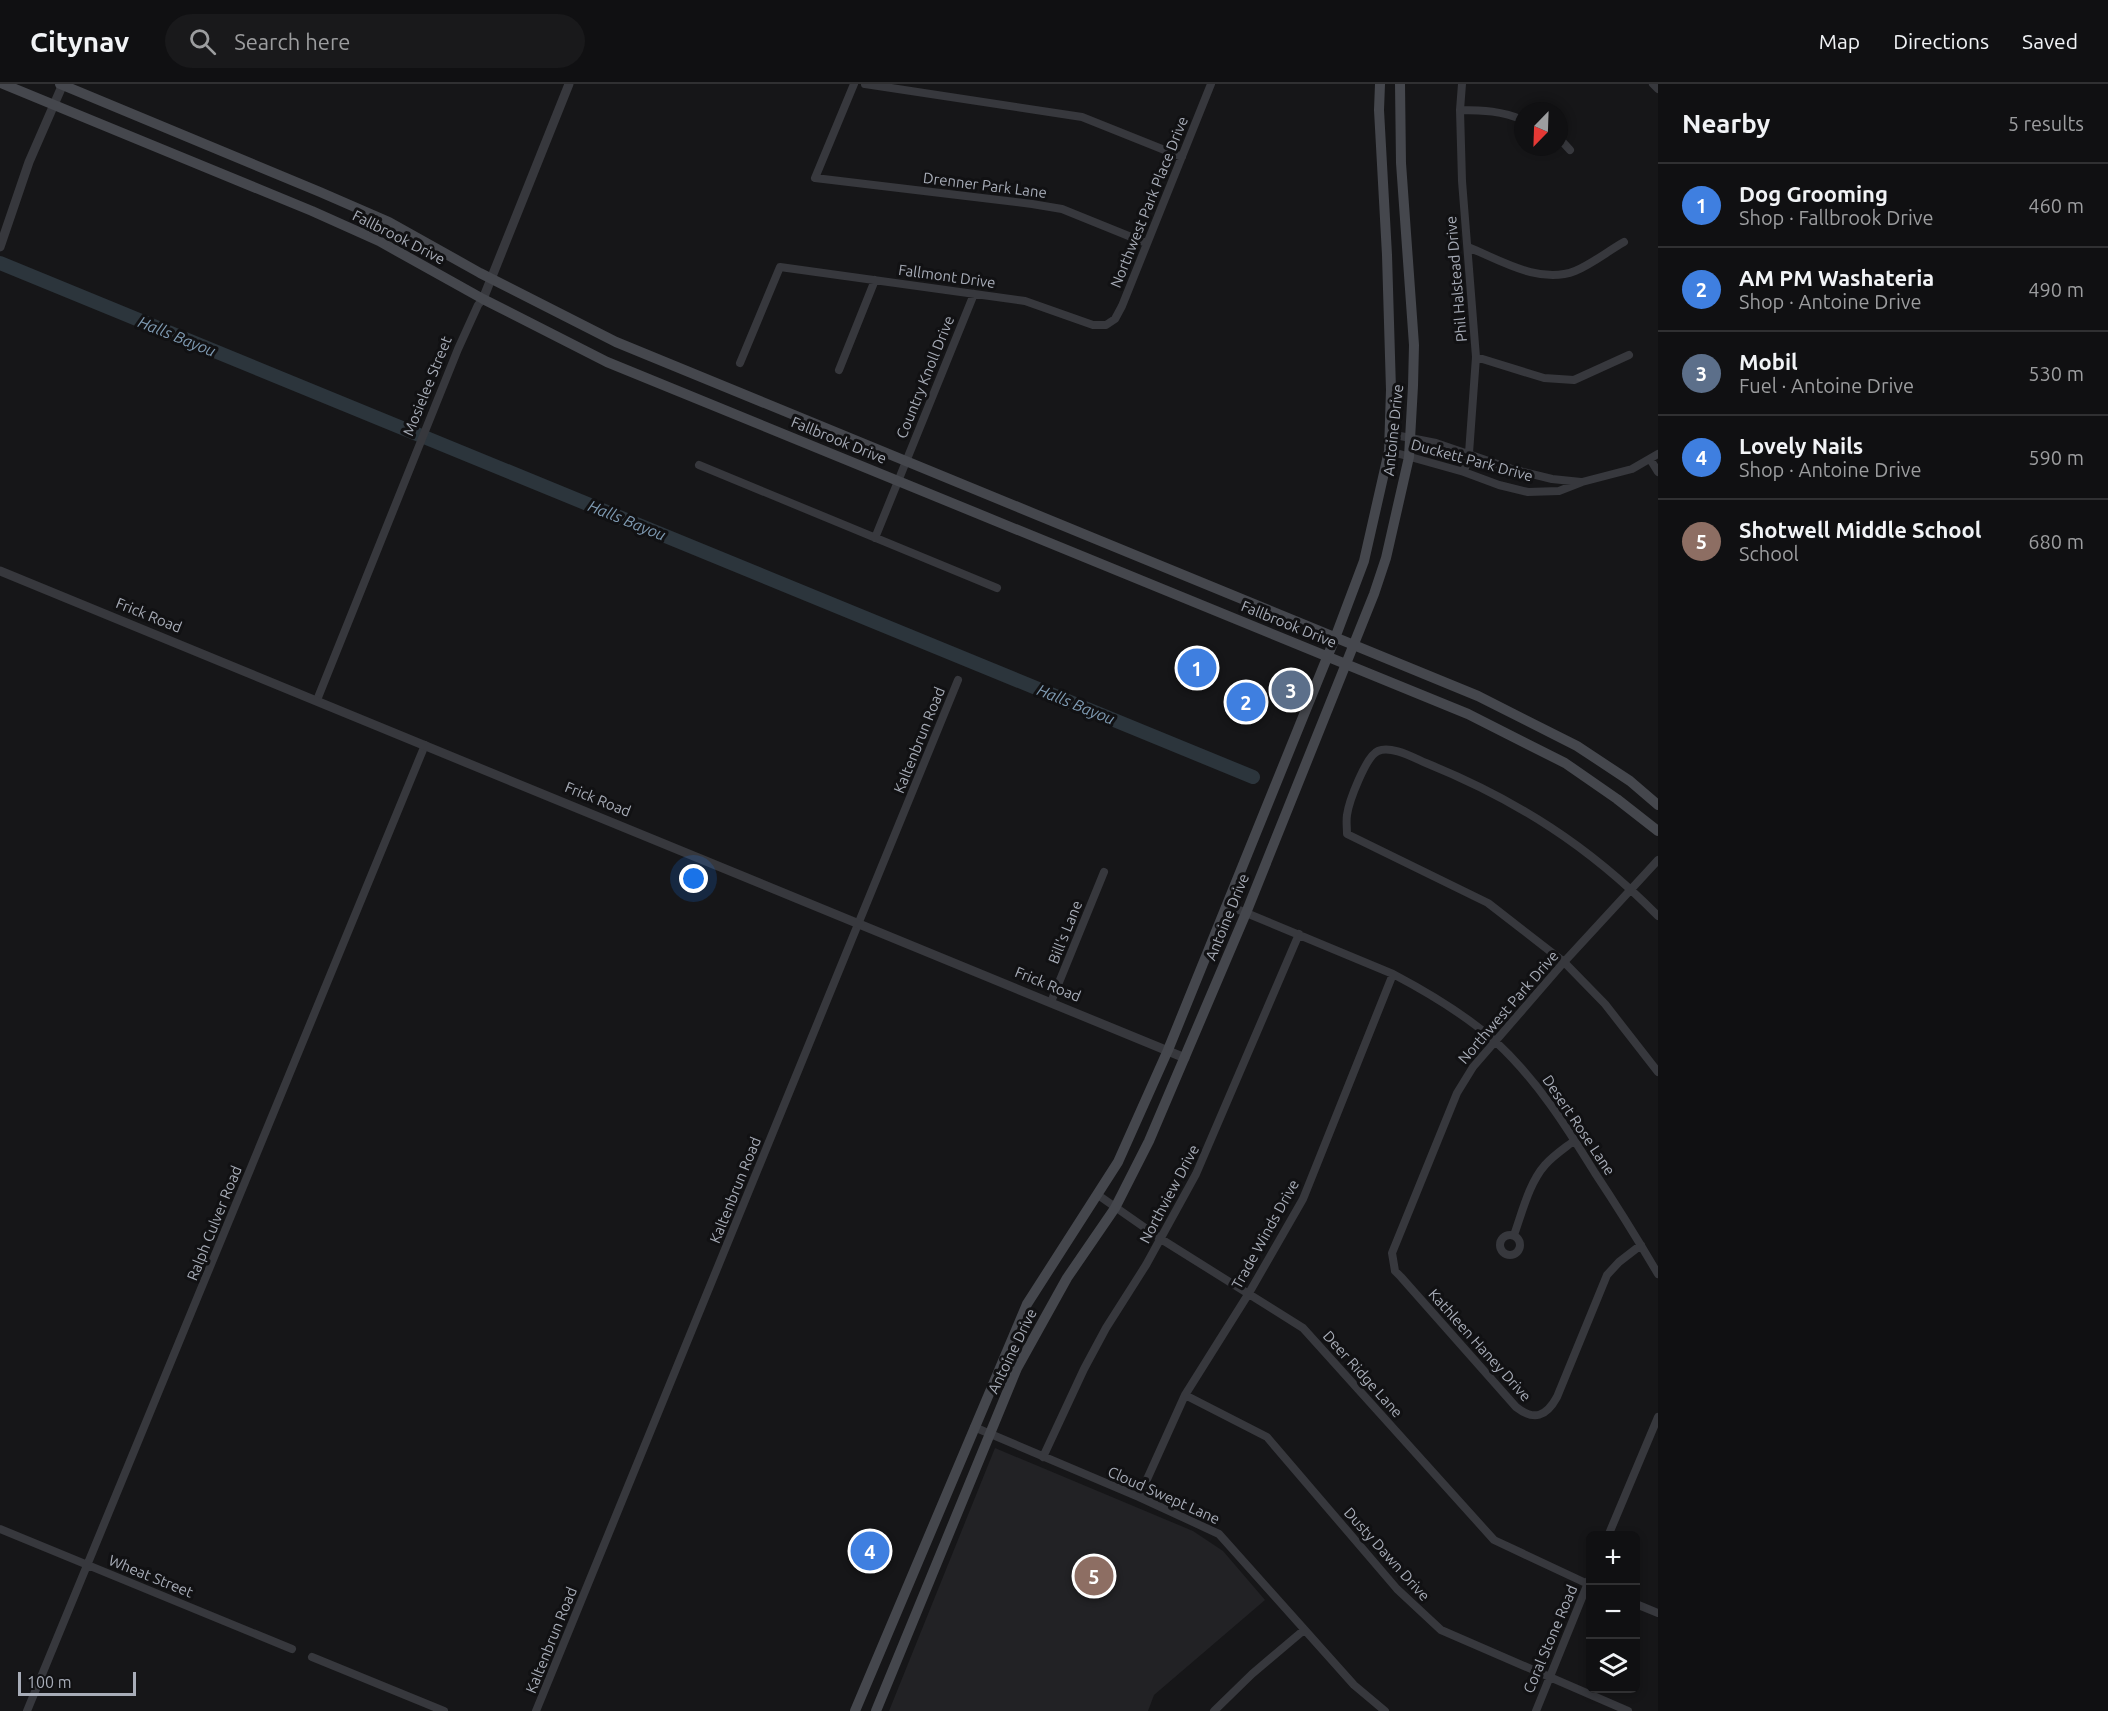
<!DOCTYPE html>
<html lang="en">
<head>
<meta charset="utf-8">
<style>
	body { margin:0; font-family:Ubuntu,sans-serif; background:#19191b; color:#f1f3f6 }
	.controls { position:absolute; right:18px; bottom:18px; display:grid; overflow:hidden; border-radius:9px; box-shadow:0 3px 9px #0003 }
	.controls button { width:54px; height:54px; display:grid; place-items:center; padding:0; border:0; border-bottom:2px solid #303032; background:#101012; color:#f1f3f6; font:30px sans-serif }
	.compass { position:absolute; left:1514px; top:18px; width:54px; height:54px; border-radius:50%; background:#101012; box-shadow:0 3px 9px #0003; rotate:203deg }
	.scale { position:absolute; left:18px; bottom:15px; width:118px; box-sizing:border-box; padding-left:6px; border:3px solid #a8adb8; border-top:0; font-size:16px; line-height:21px; white-space:nowrap; color:#a8adb8; -webkit-text-stroke:4px #111113; paint-order:stroke }
	.you { position:absolute; left:694px; top:795px; width:21px; height:21px; margin:-15px; border:4px solid #fff; border-radius:50%; background:#1a73e8; box-shadow:0 0 0 9px #1a73e833 }
	.badge { display:grid; place-items:center; width:39px; height:39px; border-radius:50%; background:#f2b134; color:#fff; font-size:20px; font-weight:700 }
	.pin { position:absolute; translate:-50% -50%; border:3px solid #fff; box-shadow:0 2px 6px #0006 }
	.list { margin:0; padding:0; list-style:none }
	h2 { display:flex; justify-content:space-between; align-items:center; height:78px; margin:0; padding:0 24px; font-size:26px }
	h2 small { font-size:20px; font-weight:400; color:#9c9d9f }
	.list li { display:grid; grid-template-columns:39px 1fr auto; gap:18px; align-items:center; box-sizing:border-box; height:84px; padding:0 24px; border-top:2px solid #303032 }
	.list b { display:block; font-size:22px; white-space:nowrap }
	.list p { margin:0; font-size:20px; white-space:nowrap; color:#9c9d9f }
	.list em { font-size:20px; font-style:normal; color:#9c9d9f }
	.icon { flex:none; width:33px; height:33px; fill:none; stroke:currentColor; stroke-width:2; stroke-linecap:round; stroke-linejoin:round }
	.map { position:relative; flex:none; width:1658px; height:1627px; overflow:hidden }
	header { display:flex; align-items:center; gap:36px; box-sizing:border-box; height:84px; padding:0 30px; background:#101012; border-bottom:2px solid #303032 }
	header strong { font-size:28px }
	nav { display:flex; gap:33px; margin-inline-start:auto; font-size:21px }
	.search { width:420px; height:54px; background:#19191b; display:flex; align-items:center; gap:15px; box-sizing:border-box; padding:0 21px; border-radius:33px; color:#9c9d9f; font-size:22px }
	main { display:flex }
	aside { flex:1; background:#101012 }
	.map>svg:first-child { display:block }
	.built { fill:#222225 }
	.lines { fill:none; stroke-linecap:round; stroke-linejoin:round }
	.river { stroke:#2c353c; stroke-width:14 }
	.minor { stroke:#37383d; stroke-width:8 }
	.tertiary { stroke:#37383d; stroke-width:9 }
	.secondary { stroke:#45474d; stroke-width:10 }
	.labels { text-anchor:middle; dominant-baseline:central; stroke-width:6; stroke-linejoin:round; paint-order:stroke }
	.street-label { font-size:15px; fill:#a8adb8; stroke:#111113 }
	.water-label { font-size:16px; font-style:italic; fill:#7f9bb3; stroke:#111113 }
</style>
</head>
<body>
<header>
<strong>Citynav</strong>
<div class="search"><svg class="icon" aria-label="search" viewBox="0 0 24 24"><circle cx="10" cy="10" r="6"/><path d="M15 15l6 6"/></svg>Search here</div>
<nav><a>Map</a><a>Directions</a><a>Saved</a></nav>
</header>
<main>
<div class="map">
<svg width="1658" height="1627" viewBox="0 0 1658 1627">
	<rect width="100%" height="100%" fill="#161618"/>
	<!-- built -->
	<path class="built" d="M995 1364 1193 1447 1223 1467 1265 1516 1154 1611 1148 1627H889Z"/>
	<g class="lines">
		<!-- river -->
		<path class="river" d="M0 179 1253 693"/>
		<!-- minor -->
		<path class="minor" d="M854 0 815 94 1032 120 1062 125 1146 159
			M865 0 1082 33 1182 73
			M1462 0 1460 26 1462 97 1476 273 1469 369 1464 388
			M1653 0 1658 5
			M1460 26C1483 26 1502 27 1523 36
			M1559 54 1570 66
			M1468 163C1500 176 1540 201 1575 187 1592 180 1608 167 1624 158
			M1476 273 1544 294 1574 296 1629 271
			M740 279 780 183 1025 217 1093 241H1106L1115 235 1122 222 1211 0
			M839 286 875 196
			M1390 350 1436 359 1515 386 1552 395 1581 398
			M1389 367 1464 388 1499 401 1528 408 1559 407 1582 398 1632 385 1658 370
			M1650 375 1658 388
			M699 381 997 504
			M875 454 974 210
			M317 616 458 265 478 221 483 215
			M1227 821 1393 890C1429 909 1466 931 1496 958 1537 996 1566 1042 1595 1089 1617 1122 1638 1156 1658 1190
			M1658 832C1589 762 1517 716 1426 679 1414 674 1391 661 1378 667 1366 672 1349 717 1347 731 1346 737 1347 744 1347 750L1488 819 1564 878 1605 920 1658 988
			M1051 918 1104 788
			M1098 1111 1161 1155 1303 1244 1494 1456 1590 1501
			M1500 1161a10 10 0 1 1 20 0a10 10 0 1 1-20 0Z
			M1514 1151C1522 1129 1529 1099 1545 1081 1554 1071 1565 1064 1575 1056
			M1641 1161 1619 1178 1607 1191 1557 1313C1546 1333 1534 1337 1516 1323L1401 1193 1395 1187 1392 1169 1457 1009 1473 983 1564 878 1658 776
			M1185 1311 1267 1353 1397 1505 1441 1546 1628 1627
			M974 1343 1139 1413 1219 1450 1354 1601 1385 1627
			M1043 1373 1084 1285 1106 1244 1146 1181 1196 1090 1299 850
			M1139 1413 1185 1311 1249 1209 1303 1115 1393 890
			M0 1445 292 1565
			M1608 1452 1658 1333
			M1636 1520 1658 1529
			M312 1573 444 1627
			M27 1627 425 661
			M536 1627 958 596
			M1214 1627 1252 1590 1304 1546
			M1536 1627 1590 1494"/>
		<!-- tertiary -->
		<path class="tertiary" d="M0 163 29 78 63 0
			M483 215 569 0
			M0 487 1185 974"/>
		<!-- secondary -->
		<path class="secondary" d="M3 0 312 127 379 157 483 215 607 278 1468 630 1565 679 1617 715 1658 747
			M60 0 320 108 389 138 480 189 616 258 1478 612 1577 662 1630 697 1658 721
			M855 1627 1027 1220 1118 1078 1168 966 1335 554 1364 477 1389 367 1391 306 1387 171 1379 26 1380 0
			M876 1627 1017 1284 1067 1194 1115 1124 1149 1057 1246 829 1374 510 1386 474 1409 373 1413 302 1414 261 1401 79 1400 0"/>
	</g>
	<g class="labels">
		<!-- street labels -->
		<g class="street-label">
			<text transform="translate(985 101) rotate(7)">Drenner Park Lane</text>
			<text transform="translate(1149 118) rotate(-68)">Northwest Park Place Drive</text>
			<text transform="translate(399 153) rotate(27)">Fallbrook Drive</text>
			<text transform="translate(947 192) rotate(8)">Fallmont Drive</text>
			<text transform="translate(1456 195) rotate(-95)">Phil Halstead Drive</text>
			<text transform="translate(925 293) rotate(-68)">Country Knoll Drive</text>
			<text transform="translate(427 302) rotate(-68)">Mosielee Street</text>
			<text transform="translate(1393 346) rotate(-84)">Antoine Drive</text>
			<text transform="translate(839 356) rotate(22)">Fallbrook Drive</text>
			<text transform="translate(1472 376) rotate(15)">Duckett Park Drive</text>
			<text transform="translate(149 531) rotate(22)">Frick Road</text>
			<text transform="translate(1289 540) rotate(22)">Fallbrook Drive</text>
			<text transform="translate(919 656) rotate(-68)">Kaltenbrun Road</text>
			<text transform="translate(598 715) rotate(22)">Frick Road</text>
			<text transform="translate(1227 833) rotate(-68)">Antoine Drive</text>
			<text transform="translate(1065 848) rotate(-68)">Bill's Lane</text>
			<text transform="translate(1048 900) rotate(22)">Frick Road</text>
			<text transform="translate(1508 923) rotate(-49)">Northwest Park Drive</text>
			<text transform="translate(1579 1041) rotate(56)">Desert Rose Lane</text>
			<text transform="translate(735 1106) rotate(-68)">Kaltenbrun Road</text>
			<text transform="translate(1169 1110) rotate(-62)">Northview Drive</text>
			<text transform="translate(214 1139) rotate(-68)">Ralph Culver Road</text>
			<text transform="translate(1265 1150) rotate(-61)">Trade Winds Drive</text>
			<text transform="translate(1480 1261) rotate(48)">Kathleen Haney Drive</text>
			<text transform="translate(1012 1267) rotate(-64)">Antoine Drive</text>
			<text transform="translate(1363 1290) rotate(48)">Deer Ridge Lane</text>
			<text transform="translate(1164 1411) rotate(24)">Cloud Swept Lane</text>
			<text transform="translate(1387 1470) rotate(48)">Dusty Dawn Drive</text>
			<text transform="translate(151 1492) rotate(22)">Wheat Street</text>
			<text transform="translate(1550 1555) rotate(-67)">Coral Stone Road</text>
			<text transform="translate(551 1556) rotate(-68)">Kaltenbrun Road</text>
		</g>
		<!-- water labels -->
		<g class="water-label">
			<text transform="translate(177 252) rotate(22)">Halls Bayou</text>
			<text transform="translate(627 436) rotate(22)">Halls Bayou</text>
			<text transform="translate(1076 620) rotate(22)">Halls Bayou</text>
		</g>
	</g>
</svg>
<div class="controls">
<button>+</button>
<button>−</button>
<button><svg class="icon" aria-label="layers" viewBox="0 0 24 24"><path d="M12 4l9 5-9 5-9-5zM3 14l9 5 9-5"/></svg></button>
</div>
<svg class="compass" viewBox="-18 -18 36 36"><path d="M0-13l5 13h-10z" fill="#e53935"/><path d="M0 13l5-13h-10z" fill="#9c9d9f"/></svg>
<div class="scale">100 m</div>
<div class="you"></div>
<div class="pin badge" style="left:1197px;top:584px;background:#3f7fe0">1</div>
<div class="pin badge" style="left:1246px;top:618px;background:#3f7fe0">2</div>
<div class="pin badge" style="left:1291px;top:606px;background:#5c6f8a">3</div>
<div class="pin badge" style="left:870px;top:1467px;background:#3f7fe0">4</div>
<div class="pin badge" style="left:1094px;top:1492px;background:#8d6e63">5</div>
</div>
<aside>
<h2>Nearby<small>5 results</small></h2>
<ul class="list">
<li><span class="badge" style="background:#3f7fe0">1</span><div><b>Dog Grooming</b><p>Shop · Fallbrook Drive</p></div><em>460 m</em></li>
<li><span class="badge" style="background:#3f7fe0">2</span><div><b>AM PM Washateria</b><p>Shop · Antoine Drive</p></div><em>490 m</em></li>
<li><span class="badge" style="background:#5c6f8a">3</span><div><b>Mobil</b><p>Fuel · Antoine Drive</p></div><em>530 m</em></li>
<li><span class="badge" style="background:#3f7fe0">4</span><div><b>Lovely Nails</b><p>Shop · Antoine Drive</p></div><em>590 m</em></li>
<li><span class="badge" style="background:#8d6e63">5</span><div><b>Shotwell Middle School</b><p>School</p></div><em>680 m</em></li>
</ul>
</aside>
</main>
</body>
</html>
